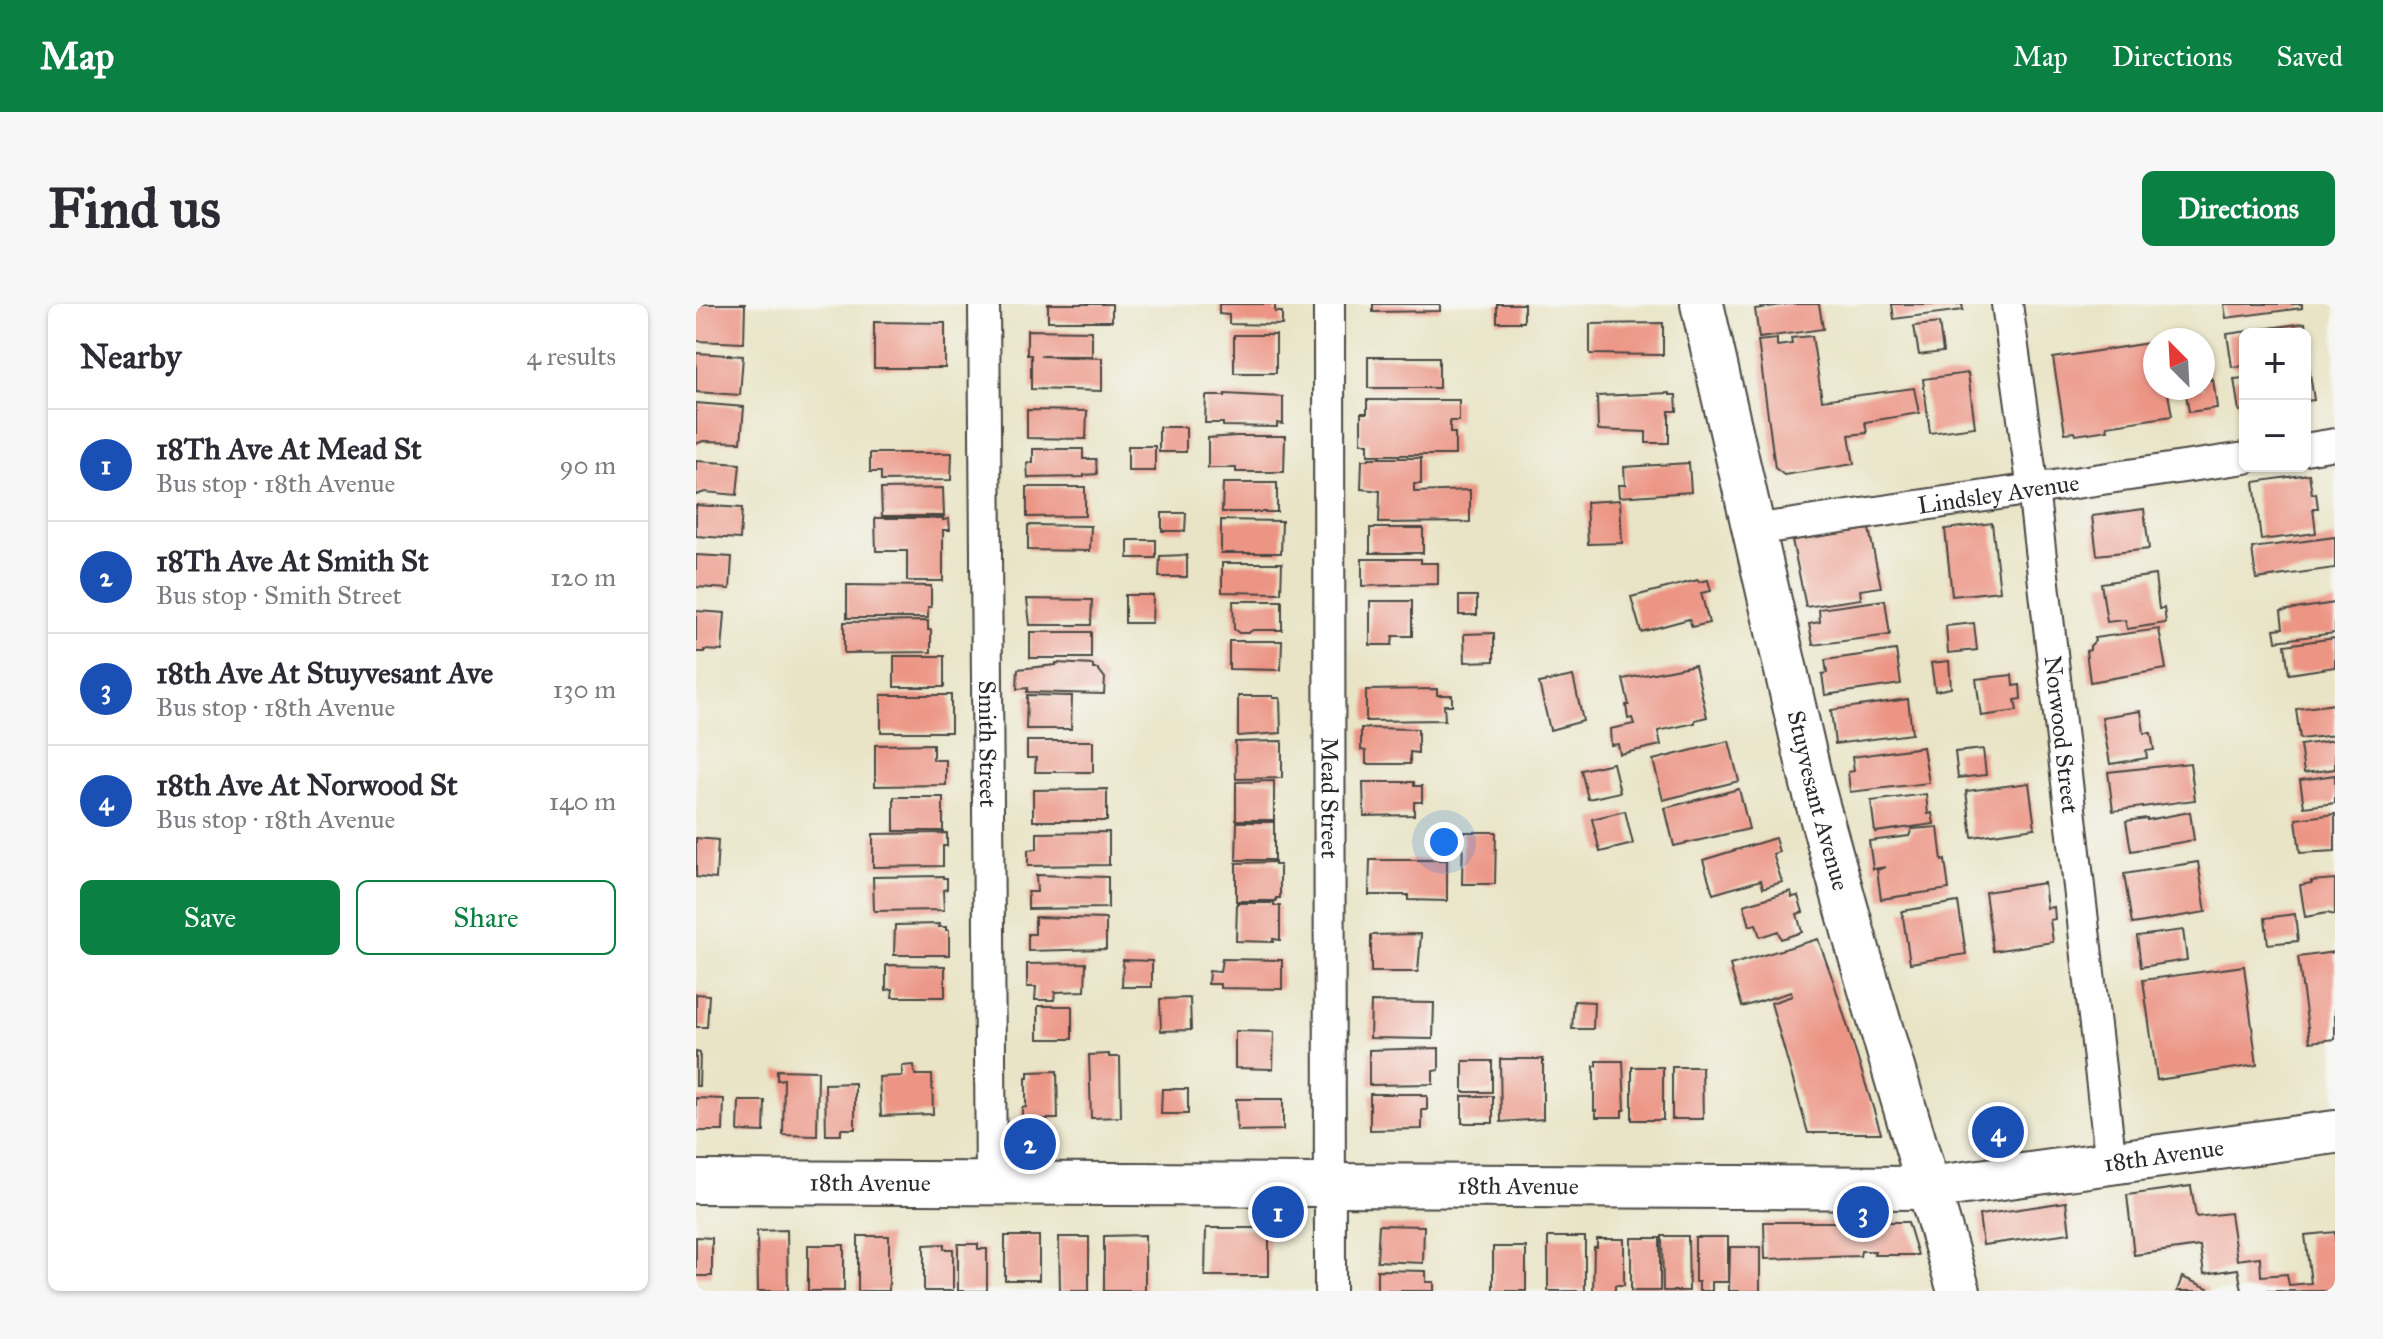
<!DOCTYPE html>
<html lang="en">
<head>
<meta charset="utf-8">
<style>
	body { margin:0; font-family:"IM FELL Great Primer",serif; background:#f7f7f7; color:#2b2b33 }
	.controls { position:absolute; right:24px; top:24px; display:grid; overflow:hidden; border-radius:12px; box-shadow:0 2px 6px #0004 }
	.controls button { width:72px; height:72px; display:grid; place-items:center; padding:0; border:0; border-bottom:2px solid #e1e1e2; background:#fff; color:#2b2b33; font:40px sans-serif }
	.compass { position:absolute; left:1447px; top:24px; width:72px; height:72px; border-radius:50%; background:#fff; box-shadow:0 2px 6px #0004; rotate:336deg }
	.you { position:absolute; left:748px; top:538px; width:28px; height:28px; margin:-20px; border:6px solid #fff; border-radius:50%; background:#1a73e8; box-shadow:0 0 0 12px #1a73e833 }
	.badge { display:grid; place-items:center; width:52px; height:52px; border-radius:50%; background:#0b8043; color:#fff; font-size:26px; font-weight:700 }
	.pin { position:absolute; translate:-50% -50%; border:4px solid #fff; box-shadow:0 2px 8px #0006 }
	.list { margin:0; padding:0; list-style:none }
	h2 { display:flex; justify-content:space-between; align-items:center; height:104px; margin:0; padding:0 32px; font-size:34px }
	h2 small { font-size:26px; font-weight:400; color:#7c7c81 }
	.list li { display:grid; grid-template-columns:52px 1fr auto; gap:24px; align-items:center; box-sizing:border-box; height:112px; padding:0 32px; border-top:2px solid #e1e1e2 }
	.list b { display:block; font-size:30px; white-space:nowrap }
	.list p { margin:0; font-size:26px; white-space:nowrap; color:#7c7c81 }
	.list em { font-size:26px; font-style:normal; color:#7c7c81 }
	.actions { display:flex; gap:16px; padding:24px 32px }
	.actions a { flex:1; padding:18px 0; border:2px solid #0b8043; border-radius:12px; text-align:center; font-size:28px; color:#0b8043 }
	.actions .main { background:#0b8043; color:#fff }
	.map { position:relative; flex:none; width:1639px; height:987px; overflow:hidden; border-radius:12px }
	header { display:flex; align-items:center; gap:48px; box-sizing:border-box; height:112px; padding:0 40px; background:#0b8043; color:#fff }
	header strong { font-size:38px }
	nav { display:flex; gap:44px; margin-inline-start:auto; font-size:28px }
	.intro { display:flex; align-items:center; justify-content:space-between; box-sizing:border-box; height:192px; padding:0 48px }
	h1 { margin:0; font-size:56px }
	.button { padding:20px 36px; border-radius:12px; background:#0b8043; color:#fff; font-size:28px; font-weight:700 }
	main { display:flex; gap:48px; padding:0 48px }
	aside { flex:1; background:#fff; border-radius:12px; box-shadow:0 2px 6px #0004 }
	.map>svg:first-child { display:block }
	.building { fill:#ec9585 }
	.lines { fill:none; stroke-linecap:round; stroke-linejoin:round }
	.minor-casing { stroke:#484742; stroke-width:34 }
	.secondary-casing { stroke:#484742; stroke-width:46 }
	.minor { stroke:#fff; stroke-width:30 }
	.secondary { stroke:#fff; stroke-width:42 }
	.labels { text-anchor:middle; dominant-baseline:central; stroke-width:8; stroke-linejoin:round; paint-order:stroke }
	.street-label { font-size:24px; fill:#2b2b2b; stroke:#f6f6f2 }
</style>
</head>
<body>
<header>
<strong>Map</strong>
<nav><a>Map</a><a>Directions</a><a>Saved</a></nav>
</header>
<div class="intro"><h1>Find us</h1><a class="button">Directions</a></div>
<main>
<aside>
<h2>Nearby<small>4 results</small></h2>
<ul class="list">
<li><span class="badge" style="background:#1a4fb4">1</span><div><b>18Th Ave At Mead St</b><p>Bus stop · 18th Avenue</p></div><em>90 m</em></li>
<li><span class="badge" style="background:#1a4fb4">2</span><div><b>18Th Ave At Smith St</b><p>Bus stop · Smith Street</p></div><em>120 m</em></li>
<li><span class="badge" style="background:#1a4fb4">3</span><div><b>18th Ave At Stuyvesant Ave</b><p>Bus stop · 18th Avenue</p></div><em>130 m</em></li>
<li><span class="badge" style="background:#1a4fb4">4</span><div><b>18th Ave At Norwood St</b><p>Bus stop · 18th Avenue</p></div><em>140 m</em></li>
</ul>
<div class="actions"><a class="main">Save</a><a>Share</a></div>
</aside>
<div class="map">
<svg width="1639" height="987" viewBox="0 0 1639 987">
	<rect width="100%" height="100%" fill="#f6f6f2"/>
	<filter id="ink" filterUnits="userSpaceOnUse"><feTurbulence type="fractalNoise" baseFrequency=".0125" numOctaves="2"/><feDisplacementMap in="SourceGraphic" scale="16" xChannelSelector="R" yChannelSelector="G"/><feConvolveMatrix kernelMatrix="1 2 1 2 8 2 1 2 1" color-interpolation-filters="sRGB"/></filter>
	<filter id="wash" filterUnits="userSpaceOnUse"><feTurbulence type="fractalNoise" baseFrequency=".006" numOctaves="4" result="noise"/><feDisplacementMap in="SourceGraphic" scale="32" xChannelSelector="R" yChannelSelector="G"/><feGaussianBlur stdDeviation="1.8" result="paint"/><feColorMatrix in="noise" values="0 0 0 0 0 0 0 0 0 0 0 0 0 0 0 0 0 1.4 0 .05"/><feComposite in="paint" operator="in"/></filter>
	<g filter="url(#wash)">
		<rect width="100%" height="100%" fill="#e9e4c6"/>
		<g id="blocks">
			<!-- building -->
			<path class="building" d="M0 0H49L48 39 0 37Z
				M352 0H416V17H352Z
				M523 0H579V8H586V21L533 20V11L523 10Z
				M677 0H744V7L677 8Z
				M801 0H828V18H801Z
				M1092 0H1123L1127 25 1063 34 1059 5Z
				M1196 0H1266L1267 6 1198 15Z
				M1528 0H1606V4L1530 14Z
				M178 18 249 19V64H178Z
				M967 19V51L894 50V20Z
				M1243 19 1247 48 1223 51 1218 22Z
				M1609 19 1614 53 1609 54V30H1549V62L1536 63 1531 30Z
				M331 26 396 27V52H344L406 54V87L335 85V51H331Z
				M538 31H580V69H538Z
				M1116 32 1126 96 1218 84 1223 109 1169 118 1171 129 1153 131 1158 160 1088 171 1079 164 1062 37 1081 35V42L1096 40 1095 34Z
				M1459 38V84H1471L1476 112 1411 122 1412 126 1380 131 1379 128 1369 129 1357 54Z
				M0 49 47 52 44 91 0 88Z
				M1507 49H1511L1514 76 1517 75 1521 104 1493 108 1489 84H1507Z
				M672 53H743V84H672Z
				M1613 63 1618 96 1609 97V64Z
				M1272 69 1279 123 1234 129 1227 75Z
				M1549 74V106L1543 107 1538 75Z
				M974 89V91H980L981 107H973V139H950V128L902 126 901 92Z
				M529 90 587 93V120L581 119V123L527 122V119H509L510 92H529Z
				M671 96H763V117H754V129H759V151H672V139H665V109H671Z
				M0 99 48 103 45 138 7 137 0 140Z
				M331 106 391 107 390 135 331 134Z
				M463 123H490V148H463Z
				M540 132H589L588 168H540V164H512V134Z
				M432 142H459V167H432Z
				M337 145H387V155H400L401 170 388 171V173L332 174 331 159H337Z
				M174 149H256L255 176 185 177V168H174Z
				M673 154H725V180H718V188L774 186V218L683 219 684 187 665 185 666 156H673Z
				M0 157 44 160 41 191 9 188 0 191Z
				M993 159 995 188 923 193 922 181H929L928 163Z
				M1613 170 1616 190 1620 189 1622 204H1617L1620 229 1565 236 1558 178Z
				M527 179H581V208H526Z
				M331 183H389V212L331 213Z
				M247 184 248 212H186L185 185Z
				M924 196 926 239 892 240 890 198Z
				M0 201 46 204 44 235 0 232Z
				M1448 205 1453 245 1401 251 1396 212Z
				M466 209H490L489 227H466Z
				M179 214H247V216L253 215 254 226H247V277H211V247H180Z
				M525 216 586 217 585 249H525Z
				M1296 219 1304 287 1256 292 1249 225Z
				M332 221 395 222 394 247 332 246Z
				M674 224H727V249H674Z
				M1173 225 1185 283 1164 286 1165 295 1110 303 1096 236Z
				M1639 233V264L1560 275 1556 244Z
				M432 236H460V254H432Z
				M0 251 36 253 34 285 0 283Z
				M491 251V273H463L464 252Z
				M666 255H725V259H742V280L666 282Z
				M526 259H586L585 289 526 288Z
				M1459 271 1463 305 1468 304 1470 319 1431 325 1429 316 1411 318 1405 279Z
				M1002 276 1003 278 1012 276 1015 287 1005 289 1013 319 996 323 993 315 945 328 935 293Z
				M151 281 235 282V303H232V314H151Z
				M429 291H457L456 319H429Z
				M763 292H781V311H763Z
				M331 295 396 296 395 321H334Z
				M1189 296 1194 331 1117 341 1113 320 1124 318 1123 305Z
				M537 297H586V326H557L552 329H543L538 325Z
				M674 297H716V332H697L696 341H674Z
				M1639 299V329L1580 337 1578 325 1587 324 1585 307Z
				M0 307 29 309 26 347 8 346V348H0Z
				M232 317V326H235V348L148 349V318Z
				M1278 319 1281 346 1252 349 1250 322Z
				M1463 325 1470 365 1394 378 1390 347 1394 346V342L1399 337 1398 334Z
				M334 328H395V354H334Z
				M798 329V357L769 358 768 330Z
				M1639 334V363L1593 370 1589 341Z
				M533 337H586L585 366 533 365Z
				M1200 346 1205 380 1129 391 1126 370 1131 369 1129 356Z
				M198 352H248V383H198Z
				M1253 357 1255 384 1239 387 1235 359Z
				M360 359 397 361V365H402L409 374 408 390 331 388 332 384 321 385 322 365 360 361Z
				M999 361 1011 413 999 416V419L962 427 965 441 924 450 922 440 915 441 914 425 938 420 936 414 932 415 930 401H933L927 375Z
				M1316 371 1317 382 1324 381 1325 395 1319 396 1321 407 1285 412 1280 375Z
				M877 372 887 417 854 426 843 379Z
				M741 385V391H756V401H748L749 416 670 417V386Z
				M185 391H255V428H185Z
				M331 391 376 392 375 425H330Z
				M542 392H577V394H584L585 429 542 432Z
				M1212 395 1216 430 1139 440 1135 406Z
				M1639 400V431L1604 435 1600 405Z
				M1445 407 1448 429H1455L1458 446 1450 447 1451 454 1414 460 1406 413Z
				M665 424 722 425V449L714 448V460H670V447L665 446Z
				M1639 436V465L1608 469 1604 441Z
				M331 437H397V468H339L340 454H331Z
				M586 437V474L540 475 539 438Z
				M1033 437 1043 477 967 496 957 456Z
				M237 440V456H250V481L179 482V441Z
				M1227 443 1233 479 1154 488 1152 468 1158 467 1156 453Z
				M1287 445 1290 471 1262 474 1259 448Z
				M917 459 924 488 892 495 885 466Z
				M1494 459 1499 496 1417 507 1412 468Z
				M1639 471V499L1608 503 1604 476Z
				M578 477V516H540V478Z
				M667 478H718V482H726V498H718V511L668 512Z
				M1333 479 1339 524 1276 533 1270 487Z
				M411 485V517H337V486Z
				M1043 485 1053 525 978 542 969 504Z
				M1230 490 1232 510 1236 509 1238 520 1179 528 1175 497Z
				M198 493H247V527H198Z
				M929 507 937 540 904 548 896 515Z
				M1494 508 1498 536 1435 547 1430 517 1451 514V516Z
				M1639 510V547L1604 549 1600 515Z
				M541 518H578V556H540Z
				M1242 523 1246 557 1249 556 1253 585 1185 595 1181 566 1190 563 1177 565 1173 537 1213 532 1216 525Z
				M413 528V561L332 562V546L341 545V529Z
				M767 528H800L799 580H766Z
				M251 529V542H247V562L177 563V530Z
				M0 534 22 536 20 575 0 573Z
				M1079 534 1083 548 1077 550 1086 578 1067 584 1065 576 1017 590 1007 556Z
				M674 556H751V597L712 596V591H673Z
				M579 558V561H584V594H580V597H540V559Z
				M1502 558 1510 608 1436 620 1428 570Z
				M340 571 412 573V604L332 605V588H341Z
				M247 572V574H251V585L247 586 248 606 178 607 177 573Z
				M1639 575V611L1631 609 1609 613 1604 581 1616 579 1615 577Z
				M1348 579 1351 604 1358 603 1359 615 1354 616 1357 638 1297 647 1289 588Z
				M1095 587 1096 593 1102 592 1107 608 1101 610 1106 628 1085 635 1082 627 1064 633 1060 620 1054 622 1048 601Z
				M1262 598 1270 650 1214 659 1206 607Z
				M541 599H578V602H584V636L577 635V638L540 637Z
				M1599 610 1602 637 1572 640 1569 614Z
				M339 613 410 615V645L332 647V630H339Z
				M244 620 243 623H250V626H253V651H198L199 621Z
				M1487 626 1491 656 1445 663 1441 632Z
				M725 630 722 668H675V631Z
				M1122 635 1138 679 1185 829H1112L1075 699 1096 692 1095 688 1046 703 1034 661Z
				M1639 648V735L1614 738 1602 653Z
				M526 655 586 656V685L524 684V680H512L513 667 524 668Z
				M427 656 456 657V683H426Z
				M390 659 389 687 359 688 358 696H339L340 683H331V660Z
				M190 661 249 662V693H196L197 685 190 686Z
				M1548 662 1561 761 1461 776 1447 676Z
				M0 690 13 691 11 723H0Z
				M494 694 495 726 465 727 464 695Z
				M878 697 898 698 897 725H876Z
				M675 698 738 699 737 735 674 734Z
				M342 702H376V735H342Z
				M539 727 578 728 577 765 539 764Z
				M743 744V766L737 767V780L673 781V746Z
				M0 748 4 749 3 782H0Z
				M413 750V753H424L425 813 395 814 393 751Z
				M804 755H847V815L805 818Z
				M767 757H796V788H767Z
				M901 757H927L929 806H926V813H900V806L898 807V762H901Z
				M218 761 219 771H236L237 810 185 812 183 773 206 772V762Z
				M936 763H967V816H936Z
				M976 763H1006L1007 815H976Z
				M81 766 122 767 121 832 87 831 88 775 81 776Z
				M361 767 362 815H326V804L330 803V774H332V768Z
				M159 779V825H145V831H130L129 780Z
				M466 785H492V810H465Z
				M674 790H725V792H731V806H726V825L674 826Z
				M766 792H797V819H766Z
				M0 794 28 795 27 827H0Z
				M540 795H587V826L541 827Z
				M43 797H69L68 828 42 827Z
				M1495 882 1500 913 1534 909 1541 956 1564 953 1565 972 1591 970 1593 981 1615 979 1609 931 1639 928V987H1546L1542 965 1508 970 1504 942 1438 951 1431 891Z
				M1370 898 1374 929 1287 941 1283 911Z
				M1068 918H1212L1222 951H1178L1179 947H1165L1164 952 1069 955Z
				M683 921 728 922 727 959 681 957Z
				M510 924H573V972H509Z
				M91 926 92 987H62L61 927Z
				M449 931V987H408V932Z
				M162 932H193V987H162Z
				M309 932H343V976H309Z
				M966 932H992L993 987H967Z
				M0 933 16 934V972H0Z
				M363 933H393V987H364Z
				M852 933H889V987H852Z
				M999 933H1032V978H1016V987H1003V978H999Z
				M935 934H964V987H935Z
				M901 935H928V981H919V987H897L898 943H901Z
				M248 940V945H257V987H228V941Z
				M262 940H282V945H291V987H262Z
				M112 941H148V987H112Z
				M797 943H830V987H797Z
				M1034 943H1064V987H1033Z
				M681 966 730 967V978H738V987H681Z
				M1486 973 1512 984 1511 987H1481Z"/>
		</g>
	</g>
	<g filter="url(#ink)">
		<use href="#blocks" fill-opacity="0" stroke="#484742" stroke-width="2"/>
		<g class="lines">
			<!-- minor casing -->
			<g class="minor-casing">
				<g id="minor">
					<path id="s1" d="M288 0 295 879"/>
					<path id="s2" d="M633 0 634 987"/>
					<path id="s3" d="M1311 0 1338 193 1415 860"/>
					<path d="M1609 145 1639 140"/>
					<path id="s4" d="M1057 226 1549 154"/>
				</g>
			</g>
			<!-- secondary casing -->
			<g class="secondary-casing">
				<g id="secondary">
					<path id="s5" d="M1006 0 1116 480 1163 649 1263 987"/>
					<path id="s6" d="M0 878 1233 884 1639 828"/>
				</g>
			</g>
			<!-- minor -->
			<use href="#minor" class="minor"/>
			<!-- secondary -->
			<use href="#secondary" class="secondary"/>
		</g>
	</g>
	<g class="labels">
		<!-- street labels -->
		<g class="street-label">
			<text stroke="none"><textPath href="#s4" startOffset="248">Lindsley Avenue</textPath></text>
			<text stroke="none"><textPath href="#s3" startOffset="434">Norwood Street</textPath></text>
			<text stroke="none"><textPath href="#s1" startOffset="440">Smith Street</textPath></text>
			<text stroke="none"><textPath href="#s2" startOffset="494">Mead Street</textPath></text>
			<text stroke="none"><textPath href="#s5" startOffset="510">Stuyvesant Avenue</textPath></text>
			<text stroke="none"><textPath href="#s6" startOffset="1470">18th Avenue</textPath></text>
			<text stroke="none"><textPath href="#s6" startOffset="174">18th Avenue</textPath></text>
			<text stroke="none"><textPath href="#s6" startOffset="822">18th Avenue</textPath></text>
		</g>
	</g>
</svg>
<div class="controls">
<button>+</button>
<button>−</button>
</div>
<svg class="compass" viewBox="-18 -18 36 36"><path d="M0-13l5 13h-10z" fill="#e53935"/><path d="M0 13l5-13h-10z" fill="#7c7c81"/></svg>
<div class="you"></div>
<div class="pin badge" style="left:582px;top:908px;background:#1a4fb4">1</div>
<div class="pin badge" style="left:334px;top:840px;background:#1a4fb4">2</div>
<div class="pin badge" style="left:1167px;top:908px;background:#1a4fb4">3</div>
<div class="pin badge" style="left:1302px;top:828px;background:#1a4fb4">4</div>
</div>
</main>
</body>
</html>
